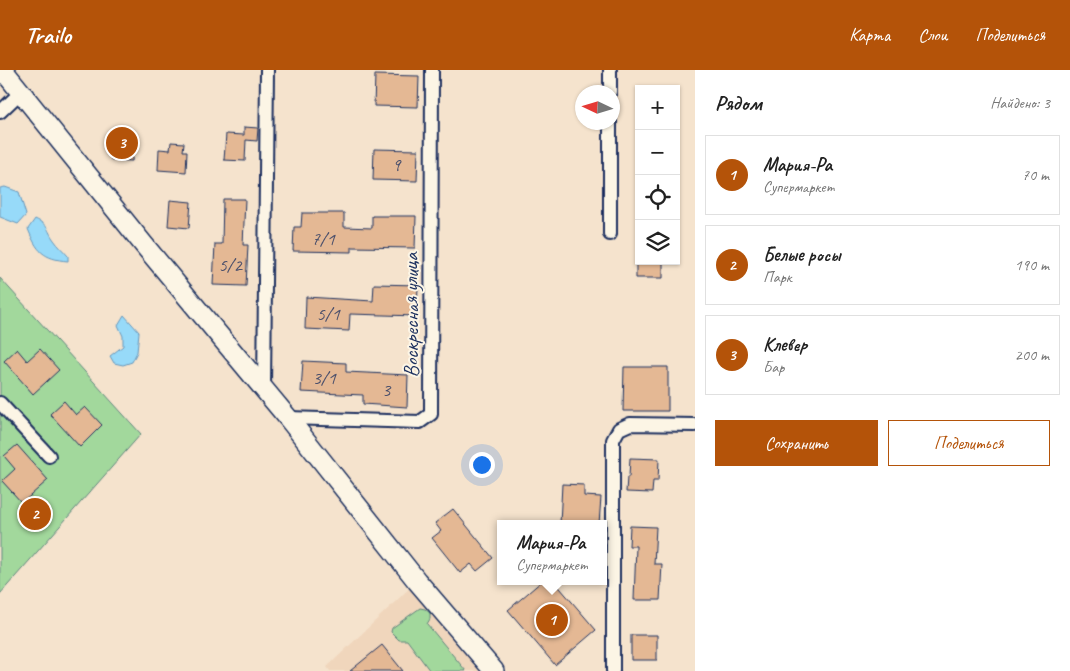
<!DOCTYPE html>
<html lang="ru">
<head>
<meta charset="utf-8">
<style>
	body { margin:0; font-family:Caveat,sans-serif; background:#f2f2f2; color:#222 }
	.controls { position:absolute; right:15px; top:15px; display:grid; overflow:hidden; border-radius:0px; box-shadow:0 1px 4px #0004 }
	.controls button { width:45px; height:45px; display:grid; place-items:center; padding:0; border:0; border-bottom:1px solid #e0e0e0; background:#fff; color:#222; font:25px sans-serif }
	.compass { position:absolute; left:575px; top:15px; width:45px; height:45px; border-radius:50%; background:#fff; box-shadow:0 1px 4px #0004; rotate:274deg }
	.you { position:absolute; left:481px; top:394px; width:18px; height:18px; margin:-12px; border:4px solid #fff; border-radius:50%; background:#1a73e8; box-shadow:0 0 0 8px #1a73e833 }
	.badge { display:grid; place-items:center; width:32px; height:32px; border-radius:50%; background:#b45309; color:#fff; font-size:16px; font-weight:700 }
	.pin { position:absolute; translate:-50% -50%; border:2px solid #fff; box-shadow:0 1px 5px #0006 }
	.popup { position:absolute; left:497px; top:450px; width:110px; height:65px; box-sizing:border-box; display:grid; place-content:center; border-radius:0px; background:#fff; filter:drop-shadow(0 1px 4px #0005); font-size:16px; white-space:nowrap; color:#767676 }
	.popup b { font-size:19px; color:#222 }
	.popup::after { content:''; position:absolute; left:50%; top:100%; margin-left:-10px; border:10px solid transparent; border-top-color:#fff }
	.list { margin:0; padding:0; list-style:none }
	h2 { display:flex; justify-content:space-between; align-items:center; height:65px; margin:0; padding:0 20px; font-size:21px }
	h2 small { font-size:16px; font-weight:400; color:#767676 }
	.list li { display:grid; grid-template-columns:32px 1fr auto; gap:15px; align-items:center; box-sizing:border-box; height:80px; margin:0 10px 10px; padding:0 10px; border:1px solid #e0e0e0; border-radius:0px }
	.list b { display:block; font-size:19px; white-space:nowrap }
	.list p { margin:0; font-size:16px; white-space:nowrap; color:#767676 }
	.list em { font-size:16px; font-style:normal; color:#767676 }
	.actions { display:flex; gap:10px; padding:15px 20px }
	.actions a { flex:1; padding:11px 0; border:1px solid #b45309; border-radius:0px; text-align:center; font-size:18px; color:#b45309 }
	.actions .main { background:#b45309; color:#fff }
	.icon { flex:none; width:28px; height:28px; fill:none; stroke:currentColor; stroke-width:2; stroke-linecap:round; stroke-linejoin:round }
	.map { position:relative; flex:none; width:695px; height:601px; overflow:hidden }
	header { display:flex; align-items:center; gap:30px; box-sizing:border-box; height:70px; padding:0 25px; background:#b45309; color:#fff }
	header strong { font-size:24px }
	nav { display:flex; gap:28px; margin-inline-start:auto; font-size:18px }
	main { display:flex }
	aside { flex:1; background:#fff }
	.map>svg:first-child { display:block }
	.built { fill:#f0d6bc }
	.green { fill:#a2d89c; stroke:#5e847d }
	.water { fill:#97daf9; stroke:#6596bb }
	.building { fill:#e4b894; stroke:#1b2f5e }
	.lines { fill:none; stroke-linecap:round; stroke-linejoin:round }
	.street-casing { stroke:#1b2f5e; stroke-width:16 }
	.secondary-casing { stroke:#1b2f5e; stroke-width:22 }
	.street { stroke:#fcf5e5; stroke-width:12 }
	.secondary { stroke:#fcf5e5; stroke-width:19 }
	.labels { text-anchor:middle; dominant-baseline:central; stroke-width:4; stroke-linejoin:round; paint-order:stroke }
	.number-label { font-size:19px; fill:#4d516c }
	.street-label { font-size:21px; fill:#1b2f5e; stroke:#fcf5e5 }
</style>
</head>
<body>
<header>
<strong>Trailo</strong>
<nav><a>Карта</a><a>Слои</a><a>Поделиться</a></nav>
</header>
<main>
<div class="map">
<svg width="695" height="601" viewBox="0 0 695 601">
	<rect width="100%" height="100%" fill="#f5e3cd"/>
	<filter id="ink" filterUnits="userSpaceOnUse"><feTurbulence type="fractalNoise" baseFrequency=".02" numOctaves="2"/><feDisplacementMap in="SourceGraphic" scale="10" xChannelSelector="R" yChannelSelector="G"/><feConvolveMatrix kernelMatrix="1 2 1 2 8 2 1 2 1" color-interpolation-filters="sRGB"/></filter>
	<g filter="url(#ink)">
		<!-- built -->
		<path class="built" d="M417 511 497 601H330L327 597Z"/>
		<!-- green -->
		<path class="green" d="M0 208 141 364 0 524Z
			M420 538 425 539 430 543V549L427 554 466 601H430L407 570H399L391 562 392 558Z"/>
		<!-- water -->
		<path class="water" d="M5 117 19 122 26 145 18 154 0 147V118Z
			M35 149C50 156 46 159 54 170 58 176 64 181 68 186V191C43 189 37 181 28 159Z
			M124 245 139 262 137 282 132 292 123 295 114 293 110 286 123 276V266L118 255Z"/>
		<!-- building -->
		<path class="building" d="M375 5 419 6 418 37 374 36Z
			M244 57 258 58 257 71 246 70 245 91 224 90 226 64 244 65Z
			M113 59 134 60 132 91 111 90Z
			M171 72 184 73 183 81H187L186 102 158 100 159 79 170 80Z
			M374 79 418 80 417 111 373 110Z
			M223 129H245L243 175H248L246 216 213 215 215 174H222Z
			M170 130 191 132 189 158 168 156Z
			M302 143H344V157L372 158V146H416L415 178 352 177V182L293 181 294 157H301Z
			M636 191H663V208H636Z
			M374 214 418 215 417 246 350 244 349 261 305 259 306 227 373 231Z
			M17 279 27 291 40 279 59 300 33 324 4 291Z
			M303 291 346 293V302L408 305 407 337 363 334V325L301 322Z
			M624 297H668V341H623Z
			M64 331 76 345 85 337 102 355 80 377 50 344Z
			M17 375 48 410 22 433 2 411 15 399 4 386Z
			M630 388 659 389 658 411H653L652 423 626 422 627 407H629Z
			M562 414 584 415V426L601 427 599 454H560Z
			M453 439 493 488 477 501 471 494 460 503 432 468 441 461 435 453Z
			M630 456 656 457 654 494H662L660 530H634L636 476H629Z
			M542 511H554L596 560 555 595 508 540Z
			M631 565H657V590H631Z
			M382 575 403 601H350Z"/>
		<g class="lines">
			<!-- street casing -->
			<g class="street-casing">
				<path id="street" d="M610 0V22
					M0 42 20 23
					M610 52V164
					M264 320 267 0
					M0 333 49 386
					M288 348 420 352 431 344 432 0
					M613 601V370L619 359 630 354 695 355"/>
			</g>
			<!-- secondary casing -->
			<g class="secondary-casing">
				<path id="secondary" d="M3 0 144 175 288 348 417 511 494 601"/>
			</g>
			<!-- street -->
			<use href="#street" class="street"/>
			<!-- secondary -->
			<use href="#secondary" class="secondary"/>
		</g>
	</g>
	<g class="labels">
		<!-- number labels -->
		<g class="number-label">
			<text x="396" y="95">9</text>
			<text x="323" y="169">7/1</text>
			<text x="230" y="195">5/2</text>
			<text x="328" y="244">5/1</text>
			<text x="324" y="308">3/1</text>
			<text x="386" y="320">3</text>
		</g>
		<!-- street labels -->
		<g class="street-label">
			<text transform="translate(411 245) rotate(-90)">Воскресная улица</text>
		</g>
	</g>
</svg>
<div class="controls">
<button>+</button>
<button>−</button>
<button><svg class="icon" aria-label="locate" viewBox="0 0 24 24"><circle cx="12" cy="12" r="6"/><path d="M12 2v4M12 18v4M2 12h4M18 12h4"/></svg></button>
<button><svg class="icon" aria-label="layers" viewBox="0 0 24 24"><path d="M12 4l9 5-9 5-9-5zM3 14l9 5 9-5"/></svg></button>
</div>
<svg class="compass" viewBox="-18 -18 36 36"><path d="M0-13l5 13h-10z" fill="#e53935"/><path d="M0 13l5-13h-10z" fill="#767676"/></svg>
<div class="you"></div>
<div class="pin badge" style="left:552px;top:550px">1</div>
<div class="popup"><b>Мария-Ра</b>Супермаркет</div>
<div class="pin badge" style="left:35px;top:444px">2</div>
<div class="pin badge" style="left:122px;top:73px">3</div>
</div>
<aside>
<h2>Рядом<small>Найдено: 3</small></h2>
<ul class="list">
<li><span class="badge">1</span><div><b>Мария-Ра</b><p>Супермаркет</p></div><em>70 m</em></li>
<li><span class="badge">2</span><div><b>Белые росы</b><p>Парк</p></div><em>190 m</em></li>
<li><span class="badge">3</span><div><b>Клевер</b><p>Бар</p></div><em>200 m</em></li>
</ul>
<div class="actions"><a class="main">Сохранить</a><a>Поделиться</a></div>
</aside>
</main>
</body>
</html>
